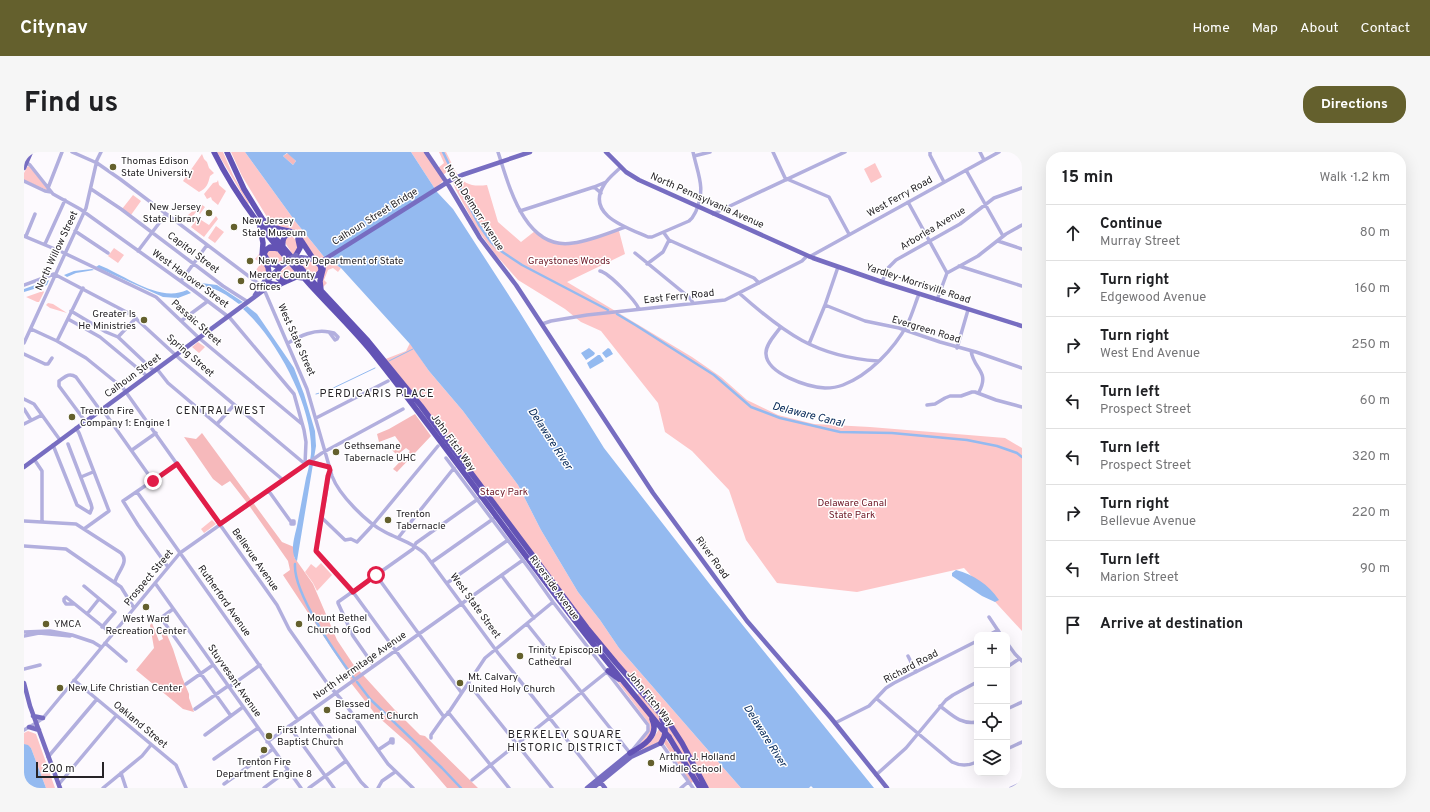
<!DOCTYPE html>
<html lang="en">
<head>
<meta charset="utf-8">
<style>
	body { margin:0; font-family:Overpass,sans-serif; background:#f6f6f6; color:#202124 }
	.controls { position:absolute; right:12px; bottom:12px; display:grid; overflow:hidden; border-radius:8px; box-shadow:0 4px 16px #0002 }
	.controls button { width:36px; height:36px; display:grid; place-items:center; padding:0; border:0; border-bottom:1px solid #e0e0e0; background:#fff; color:#202124; font:20px sans-serif }
	.scale { position:absolute; left:12px; bottom:10px; width:68px; box-sizing:border-box; padding-left:4px; border:2px solid #262327; border-top:0; font-size:11px; line-height:14px; white-space:nowrap; color:#262327; -webkit-text-stroke:3px #fff; paint-order:stroke }
	.stop { position:absolute; width:12px; height:12px; margin:-9px; border:3px solid #e11d48; border-radius:50%; background:#fff }
	.stop.end { background:#e11d48; border-color:#fff; box-shadow:0 1px 4px #0008 }
	.list { margin:0; padding:0; list-style:none }
	h2 { display:flex; justify-content:space-between; align-items:center; height:52px; margin:0; padding:0 16px; font-size:17px }
	h2 small { font-size:13px; font-weight:400; color:#757577 }
	.list li { display:grid; grid-template-columns:26px 1fr auto; gap:12px; align-items:center; box-sizing:border-box; height:56px; padding:0 16px; border-top:1px solid #e0e0e0 }
	.list b { display:block; font-size:15px; white-space:nowrap }
	.list p { margin:0; font-size:13px; white-space:nowrap; color:#757577 }
	.list em { font-size:13px; font-style:normal; color:#757577 }
	.icon { flex:none; width:22px; height:22px; fill:none; stroke:currentColor; stroke-width:2; stroke-linecap:round; stroke-linejoin:round }
	.map { position:relative; flex:none; width:998px; height:636px; overflow:hidden; border-radius:16px }
	header { display:flex; align-items:center; gap:24px; box-sizing:border-box; height:56px; padding:0 20px; background:#64602d; color:#fff }
	header strong { font-size:19px }
	nav { display:flex; gap:22px; margin-inline-start:auto; font-size:14px }
	.intro { display:flex; align-items:center; justify-content:space-between; box-sizing:border-box; height:96px; padding:0 24px }
	h1 { margin:0; font-size:28px }
	.button { padding:10px 18px; border-radius:16px; background:#64602d; color:#fff; font-size:14px; font-weight:700 }
	main { display:flex; gap:24px; padding:0 24px }
	aside { flex:1; background:#fff; border-radius:16px; box-shadow:0 4px 16px #0002 }
	.map>svg:first-child { display:block }
	.green { fill:#fdc6c8 }
	.forest { fill:#f6b9bb }
	.water { fill:#94baf0; fill-rule:evenodd }
	.lines { fill:none; stroke-linecap:round; stroke-linejoin:round }
	.stream { stroke:#94baf0; stroke-width:1 }
	.canal { stroke:#94baf0; stroke-width:2.5 }
	.minor { stroke:#b2afde; stroke-width:3.5 }
	.major { stroke:#776dc1; stroke-width:4.5 }
	.highway { stroke:#6353b5; stroke-width:5.5 }
	.major-bridge { stroke:#776dc1; stroke-width:4.5 }
	.highway-bridge { stroke:#6353b5; stroke-width:5.5 }
	.route { stroke:#e11d48; stroke-width:5 }
	.poi-dot { fill:#64602d; stroke:#fff; stroke-width:1.5 }
	.labels { text-anchor:middle; dominant-baseline:central; stroke-width:3; stroke-linejoin:round; paint-order:stroke }
	.poi-label { font-size:10px; fill:#262327; stroke:#fff; text-anchor:start }
	.street-label { font-size:10px; fill:#262327; stroke:#fff }
	.park-label { font-size:10px; fill:#6d1826; stroke:#fff }
	.neighbourhood-label { font-size:11px; letter-spacing:1px; fill:#262327; stroke:#fff }
	.water-label { font-size:11px; font-style:italic; fill:#042757; stroke:#fff }
</style>
</head>
<body>
<header>
<strong>Citynav</strong>
<nav><a>Home</a><a>Map</a><a>About</a><a>Contact</a></nav>
</header>
<div class="intro"><h1>Find us</h1><a class="button">Directions</a></div>
<main>
<div class="map">
<svg width="998" height="636" viewBox="0 0 998 636">
	<rect width="100%" height="100%" fill="#fdfafe"/>
	<!-- green -->
	<path class="green" d="M193 0H199L209 23 225 51 224 52Z
		M207 0H221L271 69 301 106 317 116 314 120 309 116 304 118 300 128 303 131 298 136 294 107 289 104 274 81 252 76 246 70 218 24Z
		M387 0H402L420 28 411 37Z
		M415 0H422C433 21 435 37 463 33L474 70 497 90 511 79 527 89 549 91 588 80 595 79 601 102 543 130 668 205 697 225 723 248 754 263 790 272 846 275 981 286 998 296V479L940 416 833 440 753 431 722 388 705 338 668 299 641 280 634 251 577 179 557 170 541 157 494 128 471 102 453 77 432 38 424 19 419 23 414 16 420 11Z
		M178 2 180 7 183 10 185 16 190 21 186 24C184 32 183 36 175 40L159 29Z
		M851 11 858 25 847 31 840 17Z
		M5 14 6 15 25 39 0 28V21L3 15Z
		M194 28 195 33 202 39 194 53 188 48 187 45 183 47 180 42 189 31 193 30Z
		M109 43 117 49 107 63 98 57Z
		M177 52 181 55 176 62 173 59 167 66 164 63Z
		M192 64 194 67 180 85 167 75 174 66 185 73Z
		M192 74 200 80 191 91 184 86Z
		M262 84H268L275 92 273 100 269 103 260 89Z
		M90 96 100 103 94 111 84 104Z
		M246 97 252 98 261 108 251 112 246 111 242 101Z
		M236 101 243 118 238 126 235 127 229 122 237 111 231 107Z
		M277 107C283 107 291 110 295 115L293 121H285L273 108Z
		M265 113 270 119 269 124 262 127 256 126 255 121Z
		M19 139 20 140 15 150H13L2 145Z
		M24 151 29 152 43 161 26 156 22 153Z
		M174 190 181 195 175 201 168 195Z
		M386 191 405 219 439 259 494 333 517 378 554 440 576 468 595 496 717 636H682L653 582 592 511 359 208 382 199Z
		M188 368 192 372 180 381 177 377Z
		M297 411 308 423 293 439 289 431 281 420 287 412 292 416Z
		M590 525C600 532 624 559 628 570 629 574 628 579 628 583L615 593 624 581 626 573Z
		M615 541 638 568 640 576 613 543Z
		M644 574 654 588 680 636H678L644 581Z
		M635 577 639 583 635 590 612 600 629 587Z
		M4 579 12 582 31 636H22L7 596 0 592V581Z"/>
	<!-- forest -->
	<path class="forest" d="M264 1 272 9 269 13 259 4Z
		M391 262 407 284 373 320 369 317 386 299 382 296 373 303 368 298 376 291 371 284 355 290 353 282 365 277Z
		M178 281 258 390 270 395V405L289 432 313 488 329 512 370 557 396 583 401 584 454 636H423L386 593 352 563 327 531 326 524 259 423 266 418 264 409 224 352 206 329 198 334 189 327 160 285 172 287Z
		M128 471 135 489 139 487 136 478H141L149 497 158 525 165 542V546L170 560 159 557 112 518 130 496 126 473Z
		M642 587 656 607 669 630 667 631 644 597 640 591Z"/>
	<!-- water -->
	<path class="water" d="M221 0H387L413 40 429 57 495 159 580 296 688 435 850 636H789L787 634 785 636H717L595 496 576 468 554 440 517 378 494 333 439 259 405 219 386 192 317 116 301 106 271 69ZM263 1 272 9 269 13 259 4Z
		M75 113C101 123 135 151 163 138L167 141 154 146 139 145 72 115Z
		M68 117 70 118 52 121 43 125 40 123 50 119Z
		M25 128 23 133 0 140V137Z
		M177 131 193 133 219 150 215 152C206 145 185 130 174 137L170 135Z
		M223 154 233 162 270 216 280 242 291 279 292 294 273 409C272 409 270 405 270 404 267 395 271 383 273 374 276 358 279 342 282 326 284 319 286 310 287 302 290 256 253 187 219 157Z
		M565 196 571 201 570 203 562 208 557 201Z
		M584 196 586 197 589 202 582 206 578 201Z
		M574 203H576L580 209 566 217 563 211Z
		M932 418C950 423 964 432 975 448L971 450 958 444 928 424V421Z
		M0 592 4 593 7 596 22 636H0Z"/>
	<g class="lines">
		<!-- stream -->
		<path class="stream" d="M365 209 389 197
			M292 242 303 239 351 216"/>
		<!-- canal -->
		<path class="canal" d="M419 0 430 23
			M432 28 455 73 467 90 474 97 498 113 584 158
			M593 162 613 174 690 223 727 255 756 266 816 280 868 281 943 288 973 294 993 301 998 305
			M271 412C269 441 312 502 330 526
			M333 530 346 547 418 616 437 636"/>
		<!-- minor -->
		<path class="minor" d="M48 0 73 11 96 27 239 135 283 237 308 324C315 343 343 371 361 380 374 387 390 391 401 402L474 501 574 627
			M474 0C485 34 501 99 549 91 566 89 585 81 601 75
			M749 0 762 28
			M906 0V3L920 30
			M956 0 960 8
			M670 4 686 0
			M0 9 6 13 29 42 56 57 169 138 206 166 270 242 280 278 282 290 281 312
			M597 15C591 21 584 26 580 33 561 63 604 76 624 85H628L665 69C669 66 670 63 672 59 682 36 674 23 669 0
			M942 18 979 84
			M763 27 805 45 825 82
			M0 29 21 39 27 40
			M570 35 582 30
			M24 36 38 0
			M67 37 97 57 199 134 224 150
			M884 50 923 121
			M496 59 570 35 577 41
			M689 62 821 0
			M51 79 84 101
			M640 81 645 88 730 126 735 131
			M0 84 38 100 132 145 175 186 278 272
			M2 84 11 62
			M974 89 998 97
			M21 92 41 48
			M114 99 142 62
			M611 101 666 146 669 151
			M785 105 975 0
			M623 112 639 100 645 88
			M935 114 998 134
			M576 119C585 121 611 148 615 157
			M157 129 183 93
			M858 130 864 116 872 108 936 72 970 46 998 36
			M0 133 30 122 108 163 157 208 281 312
			M715 141C760 181 792 205 854 209
			M913 148 923 121 954 104 982 82 998 73
			M801 153 841 169 875 176 916 190 952 200 998 216
			M47 159 82 180 94 185 130 219
			M44 167 76 185 123 224
			M157 169 184 149
			M518 172 527 169 563 163 701 148 778 109 783 104
			M756 176C751 183 741 193 742 202 743 222 784 235 801 236 807 236 814 235 819 233 845 223 870 197 883 173 888 163 891 152 895 142
			M7 177 33 189 62 206 99 236 253 453 265 477 303 531 322 553 364 612 389 636
			M305 180 310 181 314 185 313 187 311 188Z
			M94 185 112 166
			M33 189 59 136
			M0 191 62 56 73 8 77 0
			M264 191C276 184 290 177 305 180
			M785 192 801 153 814 115
			M933 196 944 158
			M947 199C950 218 966 219 955 240
			M0 202 21 212H24L28 206
			M133 217 144 231 259 328
			M0 247 10 252 36 288
			M903 253 911 252 921 246 926 244H937L948 240H951L972 248 998 255
			M0 257 7 268
			M78 257 129 329
			M292 266 364 229
			M61 269 35 234V229C41 225 45 220 52 225L76 258
			M0 272 18 263
			M193 272 210 253
			M52 276 55 281 85 359 60 377
			M29 293 53 353 66 361 68 356 67 352 44 292
			M108 298 132 281
			M422 306 507 419 529 450 624 573V579L606 601 503 472
			M10 307 18 319V369
			M286 309 305 315
			M306 318 292 399 329 440 420 565
			M57 325 69 320
			M244 338 267 370
			M113 340 274 568
			M297 365 321 388 327 387 333 390 347 375 414 294
			M0 369 52 372 97 401C106 410 93 420 91 430
			M268 369H270V372H267Z
			M374 386 430 316
			M0 394 42 397 97 435 110 456
			M408 410 469 367
			M144 415 114 373 99 349 153 312
			M352 423 437 540
			M478 424 510 466
			M131 431 277 636
			M423 431 484 388
			M60 434 91 460 78 475
			M50 452H42L40 449V447L42 445 88 482
			M149 457 137 466 207 564
			M63 462 75 447
			M965 465 977 483
			M0 480 26 479 48 483 46 484 15 481 0 484
			M48 483 69 490 77 495
			M965 483 974 478
			M81 491 102 509
			M983 491 991 502 998 509
			M884 504 892 520
			M350 514 329 484 314 451V450L389 397 392 391 454 347
			M983 515 995 507
			M0 517 16 513
			M50 528 152 613 162 636
			M444 531 528 636
			M162 532 189 513
			M205 535 236 513
			M853 547 928 610C936 614 944 614 953 610
			M916 554C928 563 937 573 953 570
			M171 557 204 534
			M983 557 998 550
			M287 559 337 630 343 636
			M424 560 485 636
			M811 571 845 554 862 536 870 531 953 489
			M265 574 310 636
			M0 578 12 571 19 566 156 401 298 301 379 257
			M181 583 219 555
			M407 586V583L419 566 425 560 461 506 529 450
			M243 590 499 408
			M637 591 669 636
			M983 597 998 590
			M354 598 366 590 367 587H369V591L366 590
			M24 605 73 547
			M190 607 234 576
			M97 621 102 636
			M852 623 882 596 922 548 929 543 953 530
			M448 628 584 519
			M35 632 92 564
			M200 632 249 597
			M79 636 118 604 127 593
			M240 636 264 618
			M285 636 322 609
			M354 636 358 629 371 620
			M657 636 664 630
			M987 636 998 631"/>
		<!-- major -->
		<path class="major" d="M402 0 425 34 456 86 492 133 629 341 723 469 807 566 863 636
			M582 0 602 20 615 28 789 106 858 130 998 174
			M0 16 7 0
			M273 106C282 102 289 111 298 109L427 28 438 23 506 0
			M231 143 245 122
			M0 315 240 138C247 125 248 120 261 112
			M0 531 6 554 36 636
			M9 564 19 566
			M5 575 15 578
			M575 628 581 636
			M563 636 606 601
			M569 636 607 605 637 591"/>
		<!-- highway -->
		<path class="highway" d="M190 0C214 49 250 93 287 134 308 157 331 179 351 204 427 300 497 401 573 497 595 524 617 551 638 577
			M203 0 220 37 247 81 289 130 344 189 397 254 563 476 592 511 647 574 658 591 682 636
			M243 69C255 82 262 75 273 82L288 105
			M236 75 239 91 238 105 244 115 245 121
			M259 95C258 88 260 81 268 82
			M272 103 276 96 274 87
			M253 114 245 111 240 102 242 98 246 95 255 97
			M256 115 253 120 254 126 258 129H263
			M283 122 291 124C297 122 298 118 296 113L291 109
			M243 131 254 133 272 125 280 126
			M297 138 296 129 299 117 298 109
			M584 519 595 527
			M645 585 676 636
			M637 591C642 583 643 576 638 567
			M606 601C619 594 636 584 628 567"/>
		<!-- major-bridge -->
		<path class="major-bridge" d="M260 110 272 103"/>
		<!-- highway-bridge -->
		<path class="highway-bridge" d="M638 577 645 585"/>
	</g>
	<g class="lines">
		<!-- route -->
		<path class="route" d="M129 329 153 312 196 372 285 310 305 315 306 318 304 324 292 399 329 440 352 423"/>
	</g>
	<!-- markers -->
	<g class="poi-dot">
		<circle cx="89" cy="15" r="4"/>
		<circle cx="185" cy="61" r="4"/>
		<circle cx="210" cy="75" r="4"/>
		<circle cx="226" cy="109" r="4"/>
		<circle cx="217" cy="129" r="4"/>
		<circle cx="120" cy="168" r="4"/>
		<circle cx="48" cy="265" r="4"/>
		<circle cx="312" cy="300" r="4"/>
		<circle cx="364" cy="368" r="4"/>
		<circle cx="122" cy="455" r="4"/>
		<circle cx="22" cy="472" r="4"/>
		<circle cx="275" cy="472" r="4"/>
		<circle cx="496" cy="504" r="4"/>
		<circle cx="436" cy="531" r="4"/>
		<circle cx="36" cy="536" r="4"/>
		<circle cx="303" cy="558" r="4"/>
		<circle cx="245" cy="584" r="4"/>
		<circle cx="240" cy="598" r="4"/>
		<circle cx="627" cy="611" r="4"/>
	</g>
	<g class="labels">
		<!-- poi labels -->
		<g class="poi-label">
			<text x="97" y="9">Thomas Edison<tspan x="97" dy="12">State University</tspan></text>
			<text x="177" y="55" text-anchor="end">New Jersey<tspan x="177" dy="12">State Library</tspan></text>
			<text x="218" y="69">New Jersey<tspan x="218" dy="12">State Museum</tspan></text>
			<text x="234" y="109">New Jersey Department of State</text>
			<text x="225" y="123">Mercer County<tspan x="225" dy="12">Offices</tspan></text>
			<text x="112" y="162" text-anchor="end">Greater Is<tspan x="112" dy="12">He Ministries</tspan></text>
			<text x="56" y="259">Trenton Fire<tspan x="56" dy="12">Company 1: Engine 1</tspan></text>
			<text x="320" y="294">Gethsemane<tspan x="320" dy="12">Tabernacle UHC</tspan></text>
			<text x="372" y="362">Trenton<tspan x="372" dy="12">Tabernacle</tspan></text>
			<text x="283" y="466">Mount Bethel<tspan x="283" dy="12">Church of God</tspan></text>
			<text x="122" y="467" text-anchor="middle">West Ward<tspan x="122" dy="12">Recreation Center</tspan></text>
			<text x="30" y="472">YMCA</text>
			<text x="504" y="498">Trinity Episcopal<tspan x="504" dy="12">Cathedral</tspan></text>
			<text x="444" y="525">Mt. Calvary<tspan x="444" dy="12">United Holy Church</tspan></text>
			<text x="44" y="536">New Life Christian Center</text>
			<text x="311" y="552">Blessed<tspan x="311" dy="12">Sacrament Church</tspan></text>
			<text x="253" y="578">First International<tspan x="253" dy="12">Baptist Church</tspan></text>
			<text x="635" y="605">Arthur J. Holland<tspan x="635" dy="12">Middle School</tspan></text>
			<text x="240" y="610" text-anchor="middle">Trenton Fire<tspan x="240" dy="12">Department Engine 8</tspan></text>
		</g>
		<!-- street labels -->
		<g class="street-label">
			<text transform="translate(876 45) rotate(-29)">West Ferry Road</text>
			<text transform="translate(683 49) rotate(24)">North Pennsylvania Avenue</text>
			<text transform="translate(450 56) rotate(57)">North Delmorr Avenue</text>
			<text transform="translate(351 65) rotate(-32)">Calhoun Street Bridge</text>
			<text transform="translate(909 77) rotate(-31)">Arborlea Avenue</text>
			<text transform="translate(33 99) rotate(-65)">North Willow Street</text>
			<text transform="translate(169 101) rotate(37)">Capitol Street</text>
			<text transform="translate(166 127) rotate(36)">West Hanover Street</text>
			<text transform="translate(894 132) rotate(18)">Yardley-Morrisville Road</text>
			<text transform="translate(655 145) rotate(-6)">East Ferry Road</text>
			<text transform="translate(172 171) rotate(42)">Passaic Street</text>
			<text transform="translate(902 178) rotate(17)">Evergreen Road</text>
			<text transform="translate(272 188) rotate(66)">West State Street</text>
			<text transform="translate(166 204) rotate(41)">Spring Street</text>
			<text transform="translate(109 224) rotate(-36)">Calhoun Street</text>
			<text transform="translate(429 291) rotate(54)">John Fitch Way</text>
			<text transform="translate(688 406) rotate(54)">River Road</text>
			<text transform="translate(231 408) rotate(55)">Bellevue Avenue</text>
			<text transform="translate(125 426) rotate(-50)">Prospect Street</text>
			<text transform="translate(530 436) rotate(54)">Riverside Avenue</text>
			<text transform="translate(200 449) rotate(55)">Rutherford Avenue</text>
			<text transform="translate(451 454) rotate(54)">West State Street</text>
			<text transform="translate(336 514) rotate(-35)">North Hermitage Avenue</text>
			<text transform="translate(887 515) rotate(-28)">Richard Road</text>
			<text transform="translate(210 529) rotate(55)">Stuyvesant Avenue</text>
			<text transform="translate(626 547) rotate(51)">John Fitch Way</text>
			<text transform="translate(116 573) rotate(40)">Oakland Street</text>
		</g>
		<!-- park labels -->
		<g class="park-label">
			<text x="545" y="109">Graystones Woods</text>
			<text x="480" y="340">Stacy Park</text>
			<text x="828" y="351">Delaware Canal<tspan x="828" dy="12">State Park</tspan></text>
		</g>
		<!-- neighbourhood labels -->
		<g class="neighbourhood-label">
			<text x="353" y="242">PERDICARIS PLACE</text>
			<text x="197" y="259">CENTRAL WEST</text>
			<text x="541" y="583">BERKELEY SQUARE<tspan x="541" dy="13">HISTORIC DISTRICT</tspan></text>
		</g>
		<!-- water labels -->
		<g class="water-label">
			<text transform="translate(784 263) rotate(14)">Delaware Canal</text>
			<text transform="translate(526 287) rotate(57)">Delaware River</text>
			<text transform="translate(741 584) rotate(58)">Delaware River</text>
		</g>
	</g>
</svg>
<div class="controls">
<button>+</button>
<button>−</button>
<button><svg class="icon" aria-label="locate" viewBox="0 0 24 24"><circle cx="12" cy="12" r="6"/><path d="M12 2v4M12 18v4M2 12h4M18 12h4"/></svg></button>
<button><svg class="icon" aria-label="layers" viewBox="0 0 24 24"><path d="M12 4l9 5-9 5-9-5zM3 14l9 5 9-5"/></svg></button>
</div>
<div class="scale">200 m</div>
<div class="stop" style="left:352px;top:423px"></div>
<div class="stop end" style="left:129px;top:329px"></div>
</div>
<aside>
<h2>15 min<small>Walk · 1.2 km</small></h2>
<ul class="list">
<li><svg class="icon" aria-label="ahead" viewBox="0 0 24 24"><path d="M12 20V5M6 11l6-6 6 6"/></svg><div><b>Continue</b><p>Murray Street</p></div><em>80 m</em></li>
<li><svg class="icon" aria-label="right" viewBox="0 0 24 24"><path d="M7 20v-9h11M14 6l5 5-5 5"/></svg><div><b>Turn right</b><p>Edgewood Avenue</p></div><em>160 m</em></li>
<li><svg class="icon" aria-label="right" viewBox="0 0 24 24"><path d="M7 20v-9h11M14 6l5 5-5 5"/></svg><div><b>Turn right</b><p>West End Avenue</p></div><em>250 m</em></li>
<li><svg class="icon" aria-label="left" viewBox="0 0 24 24"><path d="M17 20v-9H6M10 6l-5 5 5 5"/></svg><div><b>Turn left</b><p>Prospect Street</p></div><em>60 m</em></li>
<li><svg class="icon" aria-label="left" viewBox="0 0 24 24"><path d="M17 20v-9H6M10 6l-5 5 5 5"/></svg><div><b>Turn left</b><p>Prospect Street</p></div><em>320 m</em></li>
<li><svg class="icon" aria-label="right" viewBox="0 0 24 24"><path d="M7 20v-9h11M14 6l5 5-5 5"/></svg><div><b>Turn right</b><p>Bellevue Avenue</p></div><em>220 m</em></li>
<li><svg class="icon" aria-label="left" viewBox="0 0 24 24"><path d="M17 20v-9H6M10 6l-5 5 5 5"/></svg><div><b>Turn left</b><p>Marion Street</p></div><em>90 m</em></li>
<li><svg class="icon" aria-label="arrive" viewBox="0 0 24 24"><path d="M6 21V4h12l-3 4 3 4H6"/></svg><div><b>Arrive at destination</b></div></li>
</ul>
</aside>
</main>
</body>
</html>
